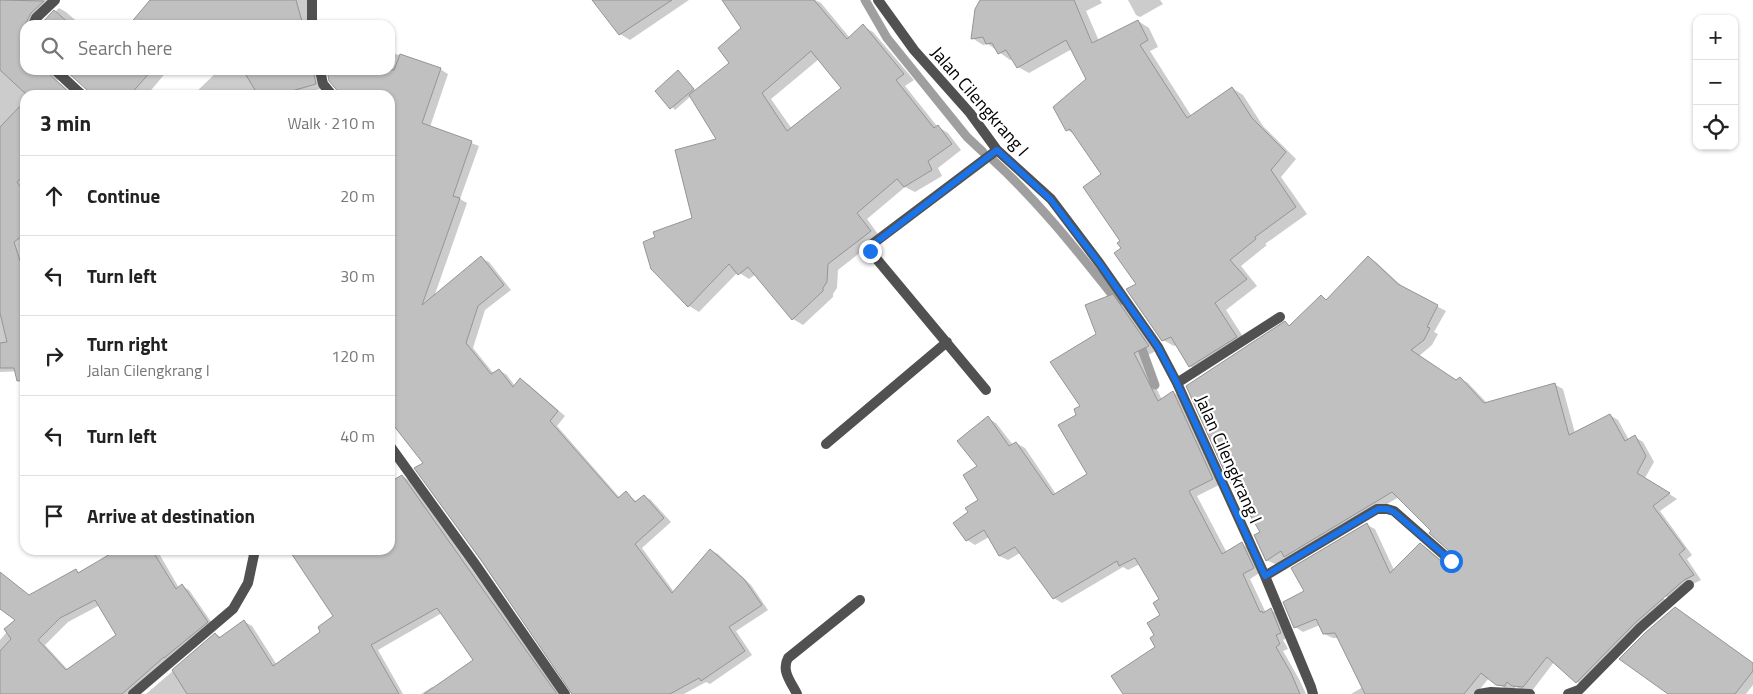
<!DOCTYPE html>
<html lang="en">
<head>
<meta charset="utf-8">
<style>
	body { margin:0; font-family:"Titillium Web",sans-serif; background:#f2f2f2; color:#222 }
	.controls { position:absolute; right:15px; top:15px; display:grid; overflow:hidden; border-radius:10px; box-shadow:0 1px 4px #0004 }
	.controls button { width:45px; height:45px; display:grid; place-items:center; padding:0; border:0; border-bottom:1px solid #e0e0e0; background:#fff; color:#222; font:25px sans-serif }
	.stop { position:absolute; width:15px; height:15px; margin:-11px; border:4px solid #1a73e8; border-radius:50%; background:#fff }
	.stop.end { background:#1a73e8; border-color:#fff; box-shadow:0 1px 5px #0008 }
	.list { margin:0; padding:0; list-style:none }
	h2 { display:flex; justify-content:space-between; align-items:center; height:65px; margin:0; padding:0 20px; font-size:21px }
	h2 small { font-size:16px; font-weight:400; color:#767676 }
	.list li { display:grid; grid-template-columns:32px 1fr auto; gap:15px; align-items:center; box-sizing:border-box; height:80px; padding:0 20px; border-top:1px solid #e0e0e0 }
	.list b { display:block; font-size:19px; white-space:nowrap }
	.list p { margin:0; font-size:16px; white-space:nowrap; color:#767676 }
	.list em { font-size:16px; font-style:normal; color:#767676 }
	.icon { flex:none; width:28px; height:28px; fill:none; stroke:currentColor; stroke-width:2; stroke-linecap:round; stroke-linejoin:round }
	.map { position:relative; flex:none; width:1753px; height:694px; overflow:hidden }
	.search { position:absolute; background:#fff; box-shadow:0 1px 4px #0004; left:20px; top:20px; width:375px; height:55px; display:flex; align-items:center; gap:12px; box-sizing:border-box; padding:0 18px; border-radius:15px; color:#767676; font-size:19px }
	.panel { position:absolute; background:#fff; box-shadow:0 1px 4px #0004; left:20px; top:90px; width:375px; height:465px; border-radius:15px }
	.map>svg:first-child { display:block }
	.shadow { fill:#0003; fill-rule:evenodd }
	.lines { fill:none; stroke-linecap:round; stroke-linejoin:round }
	.stream { stroke:#9f9f9f; stroke-width:9 }
	.building { fill:#c0c0c0; stroke:#959595; fill-rule:evenodd }
	.service { stroke:#515151; stroke-width:10 }
	.minor { stroke:#515151; stroke-width:10 }
	.route { stroke:#1a73e8; stroke-width:6 }
	.labels { text-anchor:middle; dominant-baseline:central; stroke-width:4.5; stroke-linejoin:round; paint-order:stroke }
	.street-label { font-size:18px; fill:#000; stroke:#fff }
</style>
</head>
<body>
<div class="map">
<svg width="1753" height="694" viewBox="0 0 1753 694">
	<rect width="100%" height="100%" fill="#fff"/>
	<!-- shadow -->
	<path class="shadow" d="M0 0H57L35 25H25V70H58L55 72 58 81 73 95H25V371L0 372Z
		M152 0H314L311 25H131Z
		M593 0H689L630 40 620 34Z
		M723 0H815L821 3 850 38 863 26 873 32 914 80 905 86 937 126 948 133 961 150 938 168 942 176 915 192 905 187 867 219 880 237 838 270 837 288 833 294V297L803 325 793 319 756 274 749 279 738 272 699 312 689 306 652 268 693 219 717 139 691 96 675 110 657 91 678 72 696 91 731 63 743 28ZM819 59 843 88 792 129 771 99Z
		M982 0H1100L1102 3 1086 11 1099 41 1138 21 1149 28 1158 47 1150 51 1192 117 1232 88 1243 95 1263 126 1296 159 1281 177 1307 214 1265 244 1267 245 1241 266 1257 286 1226 310 1247 343 1201 373 1190 366 1177 345 1174 346 1163 340 1122 249 1103 174 1076 135 1067 130 1088 79 1072 49 1029 73 1018 67 1013 59 1010 60 988 44 983 45 972 38Z
		M1128 0H1160L1163 4 1140 17 1136 15Z
		M59 8 66 12 81 25H42Z
		M390 52 440 69 448 74 430 127 479 146 460 199 467 203 434 297 481 258 489 262 511 290 485 310 473 348 494 374 499 370 507 375 515 386 521 380 528 384 565 416 557 426 620 498 626 493 637 502 644 496 651 500 671 522 642 548 674 592 710 550 718 554 751 585 768 610 736 631 752 655 710 684 706 682 684 694H572V690L416 469 425 464 390 419V95H342L327 70H390Z
		M67 70H168L147 95H90L88 89Z
		M219 70H322L323 88 299 95H193Z
		M1368 257 1376 262 1406 290 1446 311 1434 332 1438 334 1432 345 1419 356 1457 381 1460 378 1468 383 1487 403 1554 384 1563 389 1575 433 1610 415 1618 420 1629 440 1635 437 1643 442 1654 462 1645 478 1677 499 1660 511 1692 555 1687 559 1701 580 1693 584 1676 599 1659 595 1671 604 1585 687 1577 682 1554 662 1532 691 1522 690 1516 687 1513 690 1506 689 1489 678 1476 694H1351L1363 687 1339 638H1333L1324 634 1320 625 1303 632 1295 627 1305 591 1367 525 1375 529 1394 570 1420 544 1428 549 1451 568 1457 567 1459 558 1399 497 1293 560 1275 564 1266 560 1262 532 1285 323 1291 326 1321 297 1327 300Z
		M1113 295 1121 300 1156 351 1142 358 1162 400 1173 392 1181 397 1221 484 1197 496 1227 553 1242 544 1250 549 1261 572 1250 579 1266 613 1271 610 1279 615 1289 637 1283 640 1288 649 1283 651 1299 679 1306 694H1124L1156 648V636L1162 615 1161 600 1140 564 1128 570 1123 567 1062 603 1054 598 1020 553 1008 560 999 556 989 537 975 545 967 540 954 523 970 512 980 500 979 466 988 418 996 423 1013 445 1016 443 1025 448 1056 494 1089 475 1078 416 1082 407 1098 334Z
		M402 476 410 481 560 694H421L432 687 434 688 475 660 442 613 378 650 403 694H146L216 634 222 638 245 622 252 626 277 665 322 632 390 550V483Z
		M119 550H157L179 588 182 586 189 590 214 626 135 694H8L0 687V640L17 620 0 607V587L7 579 30 596 76 570 80 573ZM100 605 118 636 68 670 45 645 68 622Z
		M1753 663V685L1746 694H1670Z"/>
	<g class="lines">
		<!-- stream -->
		<path class="stream" d="M865 0 887 38 967 137 983 152
			M993 160C1040 203 1079 253 1118 302
			M1138 338 1155 385"/>
	</g>
	<!-- building -->
	<path class="building" d="M0 0 44 1 31 13 25 25V70H48L50 75 72 95H27L0 70Z
		M150 0H296L303 25H129Z
		M592 0H672L619 35Z
		M722 0H814L847 39 863 24 904 74 896 80 934 128 938 125 952 144 928 161 932 170 904 187 897 179 857 213 871 231 828 264 827 282 823 288V291L792 320 748 267 738 275 729 264 688 307 651 269 643 242 655 237 653 232 692 218 675 150 716 139 689 95 729 63 718 48 741 28ZM811 51 841 88 787 131 762 93Z
		M980 0H1074L1092 43 1138 20 1148 40 1140 45 1187 118 1232 87 1252 118 1286 152 1271 170 1296 207 1255 237 1256 239 1230 260 1247 279 1215 303 1237 337 1189 367 1171 337 1162 341 1126 289 1136 284 1114 253 1121 248 1117 243 1120 241 1083 187 1101 174 1070 129 1066 131 1053 107 1086 79 1066 40 1017 68 1006 50 998 54 992 43 986 44 983 37 971 39 975 9Z
		M54 10 71 25H40Z
		M400 54 441 68 422 123 472 141 453 196 460 198 422 305 481 256 504 285 478 306 466 343 491 374 499 369 513 387 520 378 558 411 550 421 618 498 626 491 635 502 644 495 664 518 635 544 672 593 710 549 744 579 762 605 729 627 745 651 701 681 699 678 670 694H572L481 560 414 468 423 463 390 421V95H341L329 81 327 70H394Z
		M65 70H152L130 95H89L87 90Z
		M243 70H313L316 84 278 95H258Z
		M678 70 694 89 670 109 655 91Z
		M25 101V175L17 182 25 193V234L14 242 25 276V380L17 381 14 368H0V343L7 342 0 313V127Z
		M1368 256 1398 284 1438 305 1427 327 1430 328 1424 340 1411 350 1456 380 1460 377 1484 403 1555 383 1569 435 1610 414 1625 441 1635 435 1646 456 1637 473 1670 493 1653 506 1685 549 1679 554 1694 575 1684 580 1635 623 1576 683 1547 657 1523 687 1512 686 1507 682 1505 686 1496 685 1481 673 1464 694H1365L1335 633 1323 634 1316 619 1294 628 1283 602 1304 591 1291 568 1367 523 1390 573 1420 543 1449 568 1456 566 1457 558 1429 533 1431 531 1392 492 1284 557 1281 551 1266 561 1254 535 1260 532 1225 473 1186 386 1285 321 1289 326 1321 295 1326 300Z
		M1113 294 1149 346 1134 353 1158 401 1173 391 1213 479 1189 491 1222 554 1242 542 1254 568 1243 574 1260 612 1262 611 1263 613 1271 608 1281 633 1276 635 1280 644 1276 647 1291 673 1300 694H1123L1111 676 1155 647 1150 638 1154 635 1147 623 1160 615 1153 603 1159 599 1135 558 1119 566 1117 561 1053 599 1015 547 999 556 984 530 966 541 953 523 968 512 965 508 978 500 963 475 977 466 957 441 988 416 1009 446 1016 442 1053 495 1087 474 1058 425 1076 415 1074 409 1080 406 1050 362 1096 334 1085 305Z
		M402 475 557 694H424L473 660 437 608 371 645 399 694H187L172 670 215 633 219 638 244 620 273 666 320 632 318 627 333 616 289 550H390V482Z
		M117 550H152L176 589 182 584 208 622 164 658V657L122 694H0V651L11 639 4 629 15 620 0 609V572L29 595 76 569 78 573ZM95 600 116 635 66 670 38 640 60 618Z
		M1675 607 1753 663V671L1735 694H1668L1619 659 1645 633Z"/>
	<g class="lines">
		<!-- service -->
		<path class="service" d="M797 694C791 682 781 671 788 658L860 600"/>
		<!-- minor -->
		<path class="minor" d="M878 0 914 50 970 113 997 150 1051 199 1100 264 1158 347 1177 383 1265 576 1311 687 1313 694
			M33 25 36 18 55 0
			M312 25V0
			M55 70 82 95
			M320 70 323 84 332 95
			M1177 383 1280 317
			M986 390 870 251 871 245 997 150
			M826 444 947 342
			M390 446 475 564 565 694
			M1265 576 1377 509H1387L1394 511 1451 561
			M133 694 233 609 248 583 255 550
			M1479 694 1491 692 1530 694
			M1568 694 1579 690 1640 628 1689 585"/>
	</g>
	<g class="lines">
		<!-- route -->
		<path class="route" d="M870 251 871 246 997 150 1051 200 1100 264 1158 347 1177 383 1265 576 1378 509H1387L1394 512 1451 561"/>
	</g>
	<g class="labels">
		<!-- street labels -->
		<g class="street-label">
			<text transform="translate(980 101) rotate(49)">Jalan Cilengkrang I</text>
			<text transform="translate(1229 459) rotate(66)">Jalan Cilengkrang I</text>
		</g>
	</g>
</svg>
<div class="controls">
<button>+</button>
<button>−</button>
<button><svg class="icon" aria-label="locate" viewBox="0 0 24 24"><circle cx="12" cy="12" r="6"/><path d="M12 2v4M12 18v4M2 12h4M18 12h4"/></svg></button>
</div>
<div class="stop" style="left:1451px;top:561px"></div>
<div class="stop end" style="left:870px;top:251px"></div>
<div class="search"><svg class="icon" aria-label="search" viewBox="0 0 24 24"><circle cx="10" cy="10" r="6"/><path d="M15 15l6 6"/></svg>Search here</div>
<section class="panel">
<h2>3 min<small>Walk · 210 m</small></h2>
<ul class="list">
<li><svg class="icon" aria-label="ahead" viewBox="0 0 24 24"><path d="M12 20V5M6 11l6-6 6 6"/></svg><div><b>Continue</b></div><em>20 m</em></li>
<li><svg class="icon" aria-label="left" viewBox="0 0 24 24"><path d="M17 20v-9H6M10 6l-5 5 5 5"/></svg><div><b>Turn left</b></div><em>30 m</em></li>
<li><svg class="icon" aria-label="right" viewBox="0 0 24 24"><path d="M7 20v-9h11M14 6l5 5-5 5"/></svg><div><b>Turn right</b><p>Jalan Cilengkrang I</p></div><em>120 m</em></li>
<li><svg class="icon" aria-label="left" viewBox="0 0 24 24"><path d="M17 20v-9H6M10 6l-5 5 5 5"/></svg><div><b>Turn left</b></div><em>40 m</em></li>
<li><svg class="icon" aria-label="arrive" viewBox="0 0 24 24"><path d="M6 21V4h12l-3 4 3 4H6"/></svg><div><b>Arrive at destination</b></div></li>
</ul>
</section>
</div>
</body>
</html>
